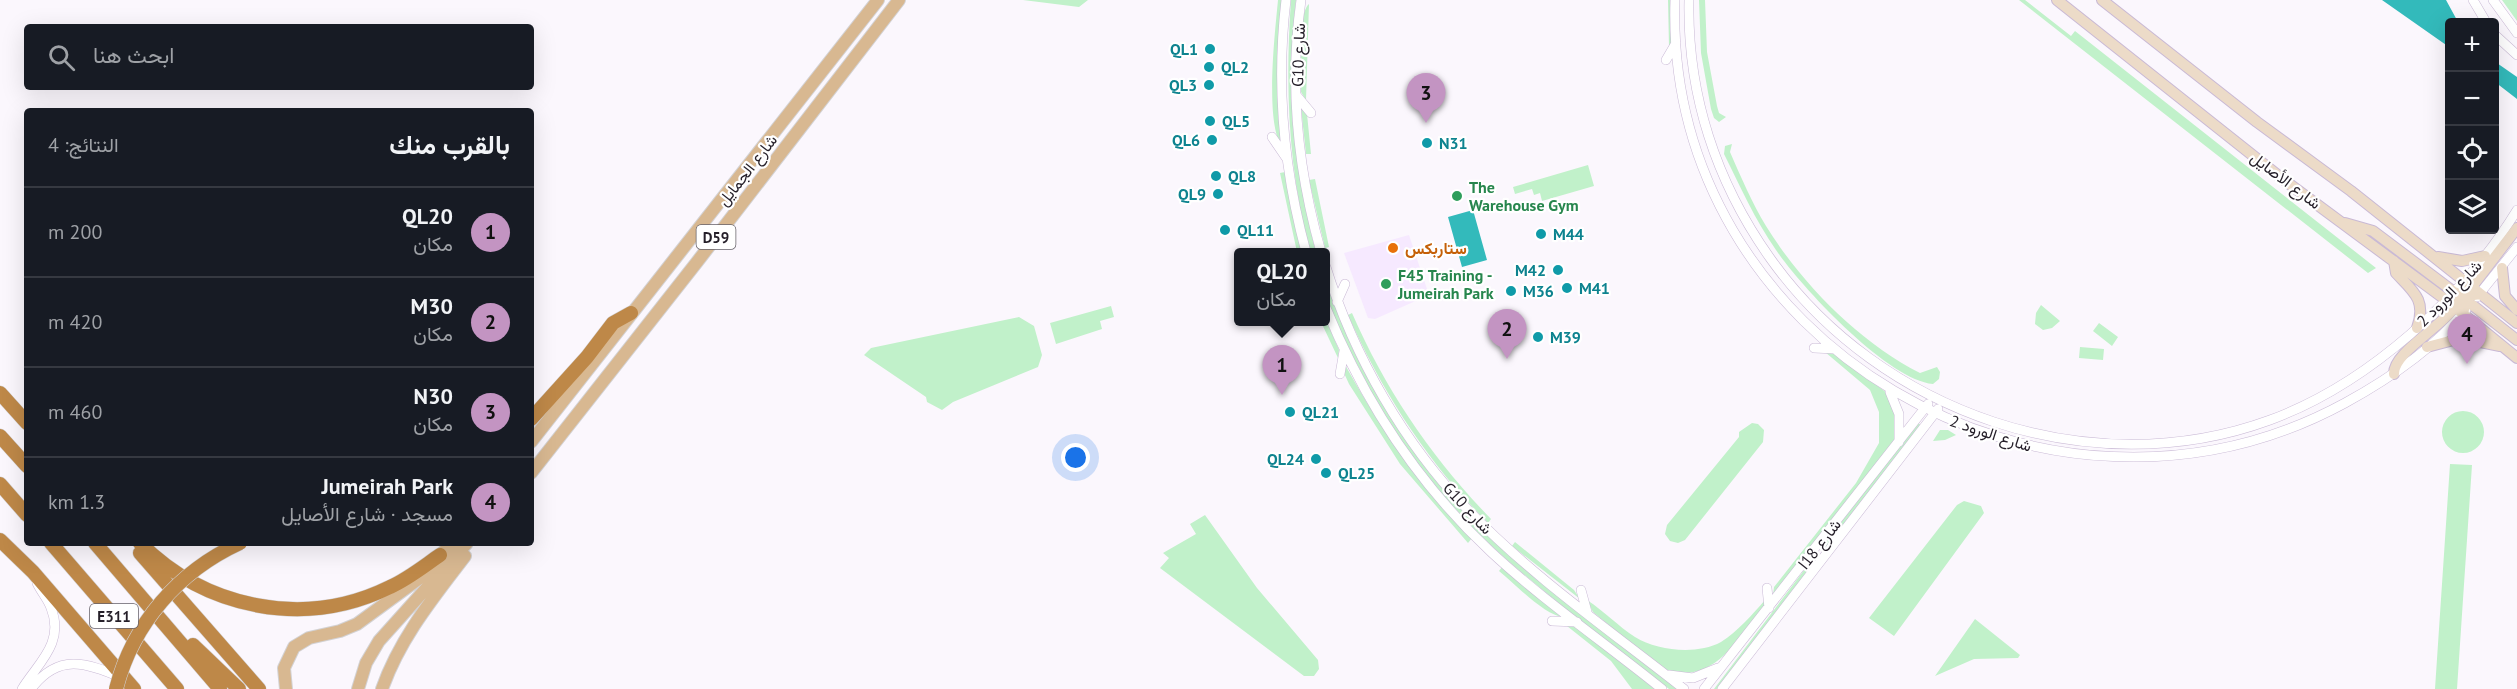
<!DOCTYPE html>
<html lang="ar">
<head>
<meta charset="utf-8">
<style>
	body { margin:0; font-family:"PT Sans",Vazirmatn,sans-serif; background:#242831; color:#f1f3f6; direction:rtl }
	.controls { position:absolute; right:18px; top:18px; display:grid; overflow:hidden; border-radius:6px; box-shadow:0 6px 24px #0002 }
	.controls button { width:54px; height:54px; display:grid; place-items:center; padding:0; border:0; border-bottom:2px solid #363941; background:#171b24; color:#f1f3f6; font:30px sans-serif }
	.you { position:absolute; left:1076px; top:458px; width:21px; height:21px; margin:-15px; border:4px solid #fff; border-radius:50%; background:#1a73e8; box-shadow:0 0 0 9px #1a73e833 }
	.badge { display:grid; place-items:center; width:39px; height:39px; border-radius:50%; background:#c394c2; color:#111; font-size:20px; font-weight:700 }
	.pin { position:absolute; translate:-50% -50px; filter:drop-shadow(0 2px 3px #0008) }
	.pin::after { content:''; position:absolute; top:32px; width:21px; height:18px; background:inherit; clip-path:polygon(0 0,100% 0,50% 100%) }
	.popup { position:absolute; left:1234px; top:248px; width:96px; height:78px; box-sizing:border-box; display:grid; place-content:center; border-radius:6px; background:#171b24; filter:drop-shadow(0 2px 4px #0005); font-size:20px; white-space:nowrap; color:#9ea1a6 }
	.popup b { font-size:22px; color:#f1f3f6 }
	.popup::after { content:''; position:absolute; left:50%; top:100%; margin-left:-12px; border:12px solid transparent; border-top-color:#171b24 }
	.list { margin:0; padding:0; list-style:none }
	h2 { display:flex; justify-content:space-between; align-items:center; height:78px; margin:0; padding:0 24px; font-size:26px }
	h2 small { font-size:20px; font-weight:400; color:#9ea1a6 }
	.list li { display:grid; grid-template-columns:39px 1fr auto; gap:18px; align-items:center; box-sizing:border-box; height:90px; padding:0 24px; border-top:2px solid #363941 }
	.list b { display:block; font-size:22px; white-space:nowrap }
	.list p { margin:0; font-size:20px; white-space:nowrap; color:#9ea1a6 }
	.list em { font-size:20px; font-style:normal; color:#9ea1a6 }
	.icon { flex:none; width:33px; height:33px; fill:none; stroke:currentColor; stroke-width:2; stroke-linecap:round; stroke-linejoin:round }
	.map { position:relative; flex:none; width:2517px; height:689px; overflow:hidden; direction:ltr }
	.search { position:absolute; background:#171b24; box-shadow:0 6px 24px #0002; left:24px; top:24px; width:510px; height:66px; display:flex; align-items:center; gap:15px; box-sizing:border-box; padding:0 21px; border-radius:6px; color:#9ea1a6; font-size:22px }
	.panel { position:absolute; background:#171b24; box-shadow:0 6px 24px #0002; left:24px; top:108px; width:510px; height:438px; border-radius:6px; direction:rtl }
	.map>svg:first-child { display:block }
	.built { fill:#f6e9ff }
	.green { fill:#c1f1ca }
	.water { fill:#33babb }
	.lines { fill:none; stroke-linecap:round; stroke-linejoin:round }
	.tertiary-casing { stroke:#c9b9d5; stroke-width:10 }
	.secondary-casing { stroke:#c9b9d5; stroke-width:12 }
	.primary-casing { stroke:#d3d2d4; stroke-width:14 }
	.motorway-casing { stroke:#d3d2d4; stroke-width:15 }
	.tertiary { stroke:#fff; stroke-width:9 }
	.secondary { stroke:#ecdbc8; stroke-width:10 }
	.primary { stroke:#d8b891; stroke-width:12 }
	.motorway { stroke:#be8848; stroke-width:14 }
	.motorway-bridge-casing { stroke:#d3d2d4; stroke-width:15; stroke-linecap:butt }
	.motorway-bridge { stroke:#be8848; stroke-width:14 }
	.culture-dot { fill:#0f9aa8; stroke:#fff; stroke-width:2 }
	.leisure-dot { fill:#2e9e5b; stroke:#fff; stroke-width:2 }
	.food-dot { fill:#e8710a; stroke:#fff; stroke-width:2 }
	.labels { text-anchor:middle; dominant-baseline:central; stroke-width:4.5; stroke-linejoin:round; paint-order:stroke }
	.shield { fill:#fff; stroke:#666269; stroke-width:1.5 }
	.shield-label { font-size:15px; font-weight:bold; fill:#251f29 }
	.culture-label { font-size:16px; font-weight:bold; fill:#0d838f; stroke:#fff; text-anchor:start }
	.street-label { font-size:16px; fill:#251f29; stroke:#fff }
	.leisure-label { font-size:16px; font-weight:bold; fill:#27864d; stroke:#fff; text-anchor:start }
	.food-label { font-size:16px; font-weight:bold; fill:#c56008; stroke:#fff; text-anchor:start }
</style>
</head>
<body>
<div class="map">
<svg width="2517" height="689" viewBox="0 0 2517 689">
	<rect width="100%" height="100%" fill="#fbf7fd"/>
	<!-- built -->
	<path class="built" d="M1409 235 1429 295 1375 319 1368 318 1344 253Z"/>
	<!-- green -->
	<path class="green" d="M1023 0H1088L1079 7Z
		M1278 0H1283L1281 145C1265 119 1275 32 1278 0Z
		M1291 0H1296C1287 86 1294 169 1316 252H1310C1288 169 1285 86 1291 0Z
		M1668 0H1672V40L1669 47Z
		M1699 0H1705L1707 52 1717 106 1719 113 1726 117 1719 122 1714 118 1711 109 1701 53Z
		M2019 0H2025L2071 36 2075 31 2376 268 2368 273Z
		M2502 0H2517V21Z
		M1309 4 1306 100 1301 92C1301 74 1297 14 1309 4Z
		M1301 108 1307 114 1311 154H1306Z
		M1732 144 1730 152C1741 177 1752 203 1766 226 1802 284 1859 342 1920 373L1937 367 1940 372 1939 379 1933 384C1888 380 1802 288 1776 250 1755 220 1740 186 1724 154L1725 146Z
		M1588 165 1594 186 1542 201 1540 193 1534 195 1532 189 1515 194 1513 187Z
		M1285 172 1302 251 1297 252 1280 173Z
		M1315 179 1329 247 1325 248 1309 180Z
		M1326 280 1351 345 1370 382 1450 495 1677 689H1669C1592 628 1510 571 1443 497 1409 459 1382 414 1359 368 1344 340 1326 312 1326 280Z
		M2041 305 2060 321 2052 328 2043 330 2035 324 2036 313Z
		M1111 306 1114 317 1100 321 1102 329 1056 344 1050 323Z
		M1352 313C1386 391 1432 458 1491 519L1488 523C1428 463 1382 392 1348 315Z
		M1019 317 1034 326 1042 355 1038 367 953 402 942 410 927 402 926 397 864 355 871 348Z
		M1326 320 1339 350 1338 358 1321 322Z
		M2099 323 2118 337 2112 346 2093 331Z
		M2080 347 2104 349 2103 360 2079 358Z
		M1825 352 1834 353 1887 393 1895 404V443L1773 595 1774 587 1856 483 1879 443V412L1870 390Z
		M1344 363C1380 428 1419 486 1472 538L1468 543 1400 464 1349 384 1344 373Z
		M2442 432a21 21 0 1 1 42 0a21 21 0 1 1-42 0Z
		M1752 423 1758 424 1764 430 1763 442 1685 540 1678 543 1670 541 1665 534 1667 525 1739 437V432Z
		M1918 423 1921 425 1825 552 1820 549Z
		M1940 430H1948L1956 435 1945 440 1933 441Z
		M2450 464 2472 465 2457 689H2435Z
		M1964 501 1981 506 1984 513 1894 636 1869 618 1957 505Z
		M1205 515 1257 588 1318 660 1319 669 1314 676H1304L1160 568 1169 558 1163 553 1196 534 1190 524Z
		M1515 542 1574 590 1580 599 1512 546Z
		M1808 565 1813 568 1717 689H1714Z
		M1502 567 1563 617C1545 616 1514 583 1499 571Z
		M1587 600C1604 611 1618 626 1635 637 1658 651 1697 655 1721 642 1738 631 1752 615 1765 600V605C1738 639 1712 689 1661 668L1593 612Z
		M1975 619 2020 655 2018 658 1974 659 1935 676Z
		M1567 626H1575L1655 689H1632L1611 661Z"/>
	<!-- water -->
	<path class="water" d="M2382 0H2446L2458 22H2450L2449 47Z
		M2494 61 2517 77V99L2495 82Z
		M1473 210 1487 260 1462 267 1448 217Z"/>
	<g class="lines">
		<!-- tertiary casing -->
		<g class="tertiary-casing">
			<path id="tertiary" d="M1286 0C1276 84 1284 171 1306 252
				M1301 0C1289 85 1298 171 1321 252
				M1675 0C1664 343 2047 565 2345 403 2389 379 2433 349 2466 310
				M1689 0C1687 94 1716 182 1770 258 1880 413 2090 486 2270 420 2368 384 2463 298 2517 210
				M2473 0 2486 22
				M2493 0 2517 33
				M2494 34 2517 55
				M1666 60 1676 43
				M1296 95 1311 113
				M1272 137 1287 159
				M1326 267C1354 357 1404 444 1470 512 1534 578 1612 632 1684 689
				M2477 297 2517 247
				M1337 302 1345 284
				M1326 308C1364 401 1417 483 1491 552 1544 601 1605 643 1662 689
				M1814 348 1835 349
				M1340 374 1344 351
				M1890 392 1899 414V442
				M1767 588 1769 608
				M1581 590 1587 612
				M1552 621 1577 622
				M1669 675 1693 678 1718 668
				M22 689C38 663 65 643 51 608 48 599 41 592 37 583
				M31 689C58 653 86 662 122 678
				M1704 689 1928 404
				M1722 689 1938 409"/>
		</g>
		<!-- secondary casing -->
		<g class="secondary-casing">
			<path id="secondary" d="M2057 0 2280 177 2446 300 2517 358
				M2102 0 2257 122 2351 191 2517 323
				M2345 223 2373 231 2454 292 2467 296 2480 294
				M2438 257 2462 261 2485 256
				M2394 261 2396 273C2413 291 2427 300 2417 328
				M2502 268 2505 296 2517 310
				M2459 300 2471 304 2517 340
				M2463 314 2468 292 2517 228
				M2427 347 2461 338 2500 346
				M2394 374C2393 352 2445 325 2458 303"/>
		</g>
		<!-- primary casing -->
		<g class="primary-casing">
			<path id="primary" d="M531 442 878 0
				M531 473 697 262 899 0
				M286 689 284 668 294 647 309 638 340 631 357 624 424 575 451 543
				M358 689 366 663 379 641 467 543
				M382 689C400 638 433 598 465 556"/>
		</g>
		<!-- motorway casing -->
		<g class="motorway-casing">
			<path id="motorway" d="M0 393 27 423
				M531 419 587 357 613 323 631 313
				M0 436 27 466
				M0 484 27 515
				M0 540 33 572 134 689
				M51 543 177 689
				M95 543 220 689
				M140 543C206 609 305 629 390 587 408 579 424 566 440 555
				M140 553 259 689
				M193 645 239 689"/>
		</g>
		<!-- tertiary -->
		<use href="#tertiary" class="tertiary"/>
		<!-- secondary -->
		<use href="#secondary" class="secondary"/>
		<!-- primary -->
		<use href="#primary" class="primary"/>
		<!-- motorway -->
		<use href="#motorway" class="motorway"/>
		<!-- motorway-bridge casing -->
		<g class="motorway-bridge-casing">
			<path id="motorway-bridge" d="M116 689C133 623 179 571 240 543"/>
		</g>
		<!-- motorway-bridge -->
		<use href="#motorway-bridge" class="motorway-bridge"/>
	</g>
	<!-- markers -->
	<g class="culture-dot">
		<circle cx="1210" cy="49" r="6"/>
		<circle cx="1209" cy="67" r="6"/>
		<circle cx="1209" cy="85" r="6"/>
		<circle cx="1210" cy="121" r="6"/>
		<circle cx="1212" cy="140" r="6"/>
		<circle cx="1427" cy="143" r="6"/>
		<circle cx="1216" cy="176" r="6"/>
		<circle cx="1218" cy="194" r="6"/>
		<circle cx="1225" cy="230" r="6"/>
		<circle cx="1541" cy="234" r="6"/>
		<circle cx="1558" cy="270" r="6"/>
		<circle cx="1567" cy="288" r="6"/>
		<circle cx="1511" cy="291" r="6"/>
		<circle cx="1538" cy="337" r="6"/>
		<circle cx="1290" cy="412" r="6"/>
		<circle cx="1316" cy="459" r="6"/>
		<circle cx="1326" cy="473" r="6"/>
	</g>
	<g class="leisure-dot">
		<circle cx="1457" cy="196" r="6"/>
		<circle cx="1386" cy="284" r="6"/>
	</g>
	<circle class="food-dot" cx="1393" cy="248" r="6"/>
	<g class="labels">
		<!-- shield labels -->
		<g class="shield">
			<rect x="696.5" y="225" width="39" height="24" rx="4.5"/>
			<rect x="90" y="604" width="48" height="24" rx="4.5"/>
		</g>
		<g class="shield-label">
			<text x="716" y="237">D59</text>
			<text x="114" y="616">E311</text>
		</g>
		<!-- culture labels -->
		<g class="culture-label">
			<text x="1198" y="49" text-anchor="end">QL1</text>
			<text x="1221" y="67">QL2</text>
			<text x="1197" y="85" text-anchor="end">QL3</text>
			<text x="1222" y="121">QL5</text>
			<text x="1200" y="140" text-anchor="end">QL6</text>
			<text x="1439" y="143">N31</text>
			<text x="1228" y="176">QL8</text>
			<text x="1206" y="194" text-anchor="end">QL9</text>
			<text x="1237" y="230">QL11</text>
			<text x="1553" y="234">M44</text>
			<text x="1546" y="270" text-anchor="end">M42</text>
			<text x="1579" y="288">M41</text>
			<text x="1523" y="291">M36</text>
			<text x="1550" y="337">M39</text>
			<text x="1302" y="412">QL21</text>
			<text x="1304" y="459" text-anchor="end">QL24</text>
			<text x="1338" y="473">QL25</text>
		</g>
		<!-- street labels -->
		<g class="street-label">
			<text transform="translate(1298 55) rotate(-88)">G10 شارع</text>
			<text transform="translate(747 170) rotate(-52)">شارع الجمايل</text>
			<text transform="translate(2286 180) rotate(37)">شارع الأصايل</text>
			<text transform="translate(2449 293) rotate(-46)">شارع الورود 2</text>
			<text transform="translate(1991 433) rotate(18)">شارع الورود 2</text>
			<text transform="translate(1468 508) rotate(47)">G10 شارع</text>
			<text transform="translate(1819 544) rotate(-52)">I18 شارع</text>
		</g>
		<!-- leisure labels -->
		<g class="leisure-label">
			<text x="1469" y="187">The<tspan x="1469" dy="18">Warehouse Gym</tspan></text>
			<text x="1398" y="275">F45 Training -<tspan x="1398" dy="18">Jumeirah Park</tspan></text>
		</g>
		<!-- food labels -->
		<g class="food-label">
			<text x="1405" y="248">ستاربكس</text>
		</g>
	</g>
</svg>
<div class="controls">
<button>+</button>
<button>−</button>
<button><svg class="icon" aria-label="locate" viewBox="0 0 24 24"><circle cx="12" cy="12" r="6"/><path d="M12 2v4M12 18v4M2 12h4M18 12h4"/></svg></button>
<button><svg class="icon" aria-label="layers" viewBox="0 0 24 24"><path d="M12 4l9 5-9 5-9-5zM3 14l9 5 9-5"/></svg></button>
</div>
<div class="you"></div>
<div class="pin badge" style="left:1282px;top:395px">1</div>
<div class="popup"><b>QL20</b>مكان</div>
<div class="pin badge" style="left:1507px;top:359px">2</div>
<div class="pin badge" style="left:1426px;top:123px">3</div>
<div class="pin badge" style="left:2467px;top:364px">4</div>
<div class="search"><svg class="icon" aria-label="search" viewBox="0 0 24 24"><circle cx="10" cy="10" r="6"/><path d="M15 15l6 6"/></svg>ابحث هنا</div>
<section class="panel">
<h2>بالقرب منك<small>النتائج: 4</small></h2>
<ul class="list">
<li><span class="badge">1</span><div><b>QL20</b><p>مكان</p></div><em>200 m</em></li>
<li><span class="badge">2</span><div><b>M30</b><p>مكان</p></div><em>420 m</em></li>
<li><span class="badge">3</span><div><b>N30</b><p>مكان</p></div><em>460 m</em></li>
<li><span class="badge">4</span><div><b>Jumeirah Park</b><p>مسجد · شارع الأصايل</p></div><em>1.3 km</em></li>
</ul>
</section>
</div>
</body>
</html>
